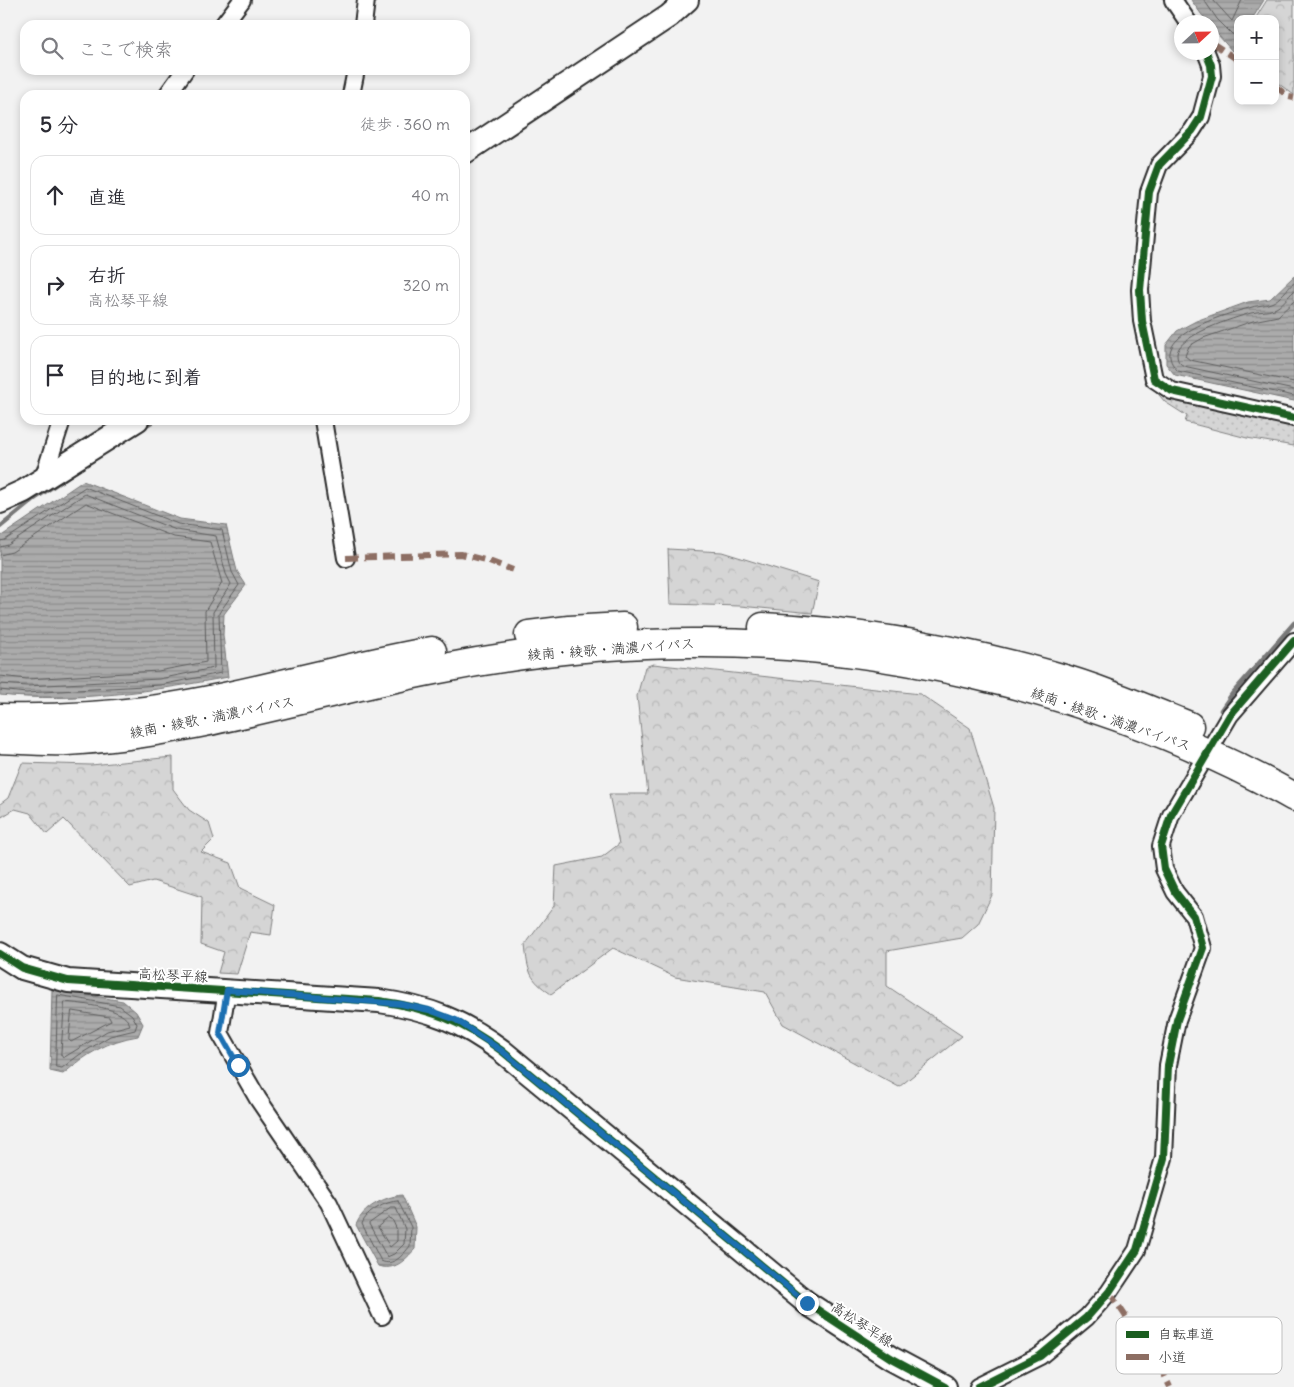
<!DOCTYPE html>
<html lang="ja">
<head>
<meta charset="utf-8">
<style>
	body { margin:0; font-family:Delius,"Klee One",sans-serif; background:#f7f7f7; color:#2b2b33 }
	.controls { position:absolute; right:15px; top:15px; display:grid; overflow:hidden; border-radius:10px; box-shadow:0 2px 8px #0003 }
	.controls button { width:45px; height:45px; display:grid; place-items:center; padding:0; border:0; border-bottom:1px solid #e1e1e2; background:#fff; color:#2b2b33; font:25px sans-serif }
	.compass { position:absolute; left:1174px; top:15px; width:45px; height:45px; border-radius:50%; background:#fff; box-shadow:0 2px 8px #0003; rotate:68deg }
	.stop { position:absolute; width:15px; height:15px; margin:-11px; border:4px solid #1f6fb2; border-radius:50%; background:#fff }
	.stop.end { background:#1f6fb2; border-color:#fff; box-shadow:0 1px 5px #0008 }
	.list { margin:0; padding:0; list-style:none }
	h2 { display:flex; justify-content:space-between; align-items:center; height:65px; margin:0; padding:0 20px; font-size:21px }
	h2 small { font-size:16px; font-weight:400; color:#7c7c81 }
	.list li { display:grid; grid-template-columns:32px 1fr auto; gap:15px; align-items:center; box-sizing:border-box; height:80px; margin:0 10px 10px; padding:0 10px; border:1px solid #e1e1e2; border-radius:15px }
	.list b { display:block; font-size:19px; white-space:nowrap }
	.list p { margin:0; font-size:16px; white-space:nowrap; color:#7c7c81 }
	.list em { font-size:16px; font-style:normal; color:#7c7c81 }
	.icon { flex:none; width:28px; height:28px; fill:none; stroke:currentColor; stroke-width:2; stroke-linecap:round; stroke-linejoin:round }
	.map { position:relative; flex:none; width:1294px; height:1387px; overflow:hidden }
	.search { position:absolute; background:#fff; box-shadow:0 2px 8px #0003; left:20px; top:20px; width:450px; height:55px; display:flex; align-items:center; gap:12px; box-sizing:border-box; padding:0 18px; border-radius:15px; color:#7c7c81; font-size:19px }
	.panel { position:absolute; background:#fff; box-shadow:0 2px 8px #0003; left:20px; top:90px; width:450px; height:335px; border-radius:15px }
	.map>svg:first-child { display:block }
	.grass { fill:url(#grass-dots); stroke:#808080 }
	.forest { fill:url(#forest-crowns); stroke:#808080 }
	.water { fill:url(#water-rules); stroke:#787878 }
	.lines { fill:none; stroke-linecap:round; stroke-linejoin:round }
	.shore { stroke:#5e5e5e; stroke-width:1 }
	.stream { stroke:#787878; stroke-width:4.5 }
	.street-casing { stroke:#2b2b2b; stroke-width:20 }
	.secondary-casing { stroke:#2b2b2b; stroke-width:26 }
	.highway-casing { stroke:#2b2b2b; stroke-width:31 }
	.street { stroke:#fff; stroke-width:16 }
	.secondary { stroke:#fff; stroke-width:22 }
	.highway { stroke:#fff; stroke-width:28 }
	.quiet { stroke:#8d6e63; stroke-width:6; stroke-dasharray:12 6; stroke-linecap:butt }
	.cycleway-casing { stroke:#fff; stroke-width:11 }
	.cycleway { stroke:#1b5e20; stroke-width:8 }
	.route { stroke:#1f6fb2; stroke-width:6 }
	.labels { text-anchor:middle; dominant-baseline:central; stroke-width:4; stroke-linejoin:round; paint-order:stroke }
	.street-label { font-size:14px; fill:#2b2b2b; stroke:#fff }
	.key { fill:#fff; stroke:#bfbfbf; stroke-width:1 }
	.key-label { font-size:14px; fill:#2b2b2b }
</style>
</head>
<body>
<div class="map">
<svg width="1294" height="1387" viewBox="0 0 1294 1387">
	<defs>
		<pattern id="grass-dots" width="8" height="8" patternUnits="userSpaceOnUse" patternTransform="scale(1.25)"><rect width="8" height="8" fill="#d5d5d5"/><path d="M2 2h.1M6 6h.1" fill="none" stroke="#b7b7b7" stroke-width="1.8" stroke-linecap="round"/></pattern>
		<pattern id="forest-crowns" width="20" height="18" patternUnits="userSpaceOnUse" patternTransform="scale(1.25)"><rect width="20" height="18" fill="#d5d5d5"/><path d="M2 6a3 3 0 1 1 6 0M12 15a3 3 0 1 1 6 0" fill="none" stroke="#b7b7b7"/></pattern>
		<pattern id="water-rules" width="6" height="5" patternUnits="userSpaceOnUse" patternTransform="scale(1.25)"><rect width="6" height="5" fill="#ababab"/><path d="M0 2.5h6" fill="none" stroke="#8b8b8b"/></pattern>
	</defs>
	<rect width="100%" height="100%" fill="#f2f2f2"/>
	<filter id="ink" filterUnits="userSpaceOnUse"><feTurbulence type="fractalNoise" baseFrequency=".02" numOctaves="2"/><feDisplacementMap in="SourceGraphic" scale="10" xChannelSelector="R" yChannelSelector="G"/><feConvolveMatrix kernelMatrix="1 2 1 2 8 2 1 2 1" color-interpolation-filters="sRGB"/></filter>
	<g filter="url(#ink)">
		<!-- grass -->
		<path class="grass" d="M1154 389 1180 402 1294 425V446L1247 438 1185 422 1187 416 1165 402Z"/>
		<!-- forest -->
		<path class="forest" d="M1267 0H1294V95L1275 81V19H1255Z
			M668 549 722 552 819 582 812 613 740 606 670 604Z
			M653 664 920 694 970 728 994 808 992 895 978 924 962 938 887 951V986L962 1036 899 1087 783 1024 765 992 675 977 613 948 551 994C529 979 528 972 525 945L554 906 556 866 602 857 619 844 609 794H648L637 696 645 667Z
			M173 757V789L189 810 209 823 214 839 201 852 231 863 240 888 275 905 271 935 250 932 237 974 218 973 224 952 201 944 202 897 153 881 130 887 64 819 47 834 30 813 15 809 0 818V804L8 798 22 763 91 765Z"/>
		<!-- water -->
		<path class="water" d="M1191 0H1264L1252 19H1238V43L1232 51 1212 28V22H1207Z
			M1294 276V401L1175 375 1166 364V345L1177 331 1196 321 1248 302 1270 299Z
			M83 481 180 519 226 525 237 571 246 585 224 614 223 635 228 677C155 691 74 703 0 695V537Z
			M52 989 123 1001 136 1012 143 1024 138 1036C107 1041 87 1054 63 1074L50 1071Z
			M402 1195 416 1227 415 1249C404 1261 395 1271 378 1266L356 1225C363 1207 384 1197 402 1195Z"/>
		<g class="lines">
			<!-- shore -->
			<path class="shore" d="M1204 0 1217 19 1232 34 1238 35
				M1213 0 1232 21 1242 0
				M1294 283C1287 288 1280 300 1271 303 1264 306 1256 305 1249 308 1226 314 1144 337 1178 371L1294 396
				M1294 291C1288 296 1282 306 1274 309 1267 312 1259 311 1251 313 1234 318 1178 335 1177 354 1177 363 1181 365 1188 367L1294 390
				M1294 301 1278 316 1253 321 1203 338 1189 346 1185 356 1190 360 1294 382
				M0 541 5 540 85 487 178 524 222 530 232 572 239 585 219 613 221 673 160 685 26 693 0 690
				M0 547 8 545 85 494 176 530 216 536 226 574 231 584 213 612 214 668 159 679 27 686 0 684
				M0 555 12 552 86 503 174 537 210 542 222 583 205 611 206 662 158 671 27 679 0 676
				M58 995 120 1006 132 1015 137 1024 135 1030 110 1036 79 1055 62 1068 56 1067Z
				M65 1002C81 1004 125 1007 130 1025L107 1031 63 1058 61 1055Z
				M72 1011 109 1017 111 1021 71 1042 69 1040Z
				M398 1201 411 1227 410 1246C403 1255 393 1267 381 1261L362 1224C366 1212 386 1201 398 1201Z
				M391 1208H396L405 1229 404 1244 394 1254 387 1257 369 1224Z
				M389 1218 392 1219 397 1230V1241L390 1247 378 1227Z"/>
			<!-- stream -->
			<path class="stream" d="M143 427 155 420
				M0 527 33 500 82 467
				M1221 710 1232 694 1294 623"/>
			<!-- street casing -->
			<g class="street-casing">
				<path id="street" d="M1173 0 1188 22
					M223 25 242 0
					M363 25 366 0
					M1206 52 1211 65 1212 76 1201 117 1192 131 1159 165 1149 192 1140 290 1142 321 1154 379 1172 391 1294 418
					M167 95 185 70
					M351 95 356 70
					M323 420 346 558
					M43 479 62 420
					M227 990 220 1033 258 1099 329 1203 382 1316
					M978 1387 1040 1356 1087 1317 1109 1292 1137 1250 1164 1158 1168 1065 1177 1020 1203 948 1194 916 1175 892 1164 869 1161 846 1171 815 1230 715 1294 641"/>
			</g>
			<!-- secondary casing -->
			<g class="secondary-casing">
				<path id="secondary" d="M465 152 669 16 687 0
					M0 502 24 491 137 420
					M0 954 22 968 68 981 379 1001C429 1008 462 1021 502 1051L807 1303 891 1358 945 1387"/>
			</g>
			<!-- highway casing -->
			<g class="highway-casing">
				<path id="highway" d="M763 627C861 632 959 649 1054 676 1100 689 1144 708 1189 726
					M529 635 569 630 623 627
					M0 718C48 719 97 717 145 711 242 698 336 668 432 651
					M0 739C22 740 44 742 67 741 188 735 314 693 434 670 519 653 605 643 692 643 897 641 1116 697 1294 797"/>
			</g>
			<!-- street -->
			<use href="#street" class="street"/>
			<!-- secondary -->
			<use href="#secondary" class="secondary"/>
			<!-- highway -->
			<use href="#highway" class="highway"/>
			<!-- quiet -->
			<path class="quiet" d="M1212 43 1238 60
				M1275 86 1289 97 1294 98
				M346 558 461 554 489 561 513 570
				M1109 1292 1160 1366 1170 1387"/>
			<!-- cycleway casing -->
			<g class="cycleway-casing">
				<path id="cycleway" d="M1206 52 1211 65 1212 76 1201 117 1192 131 1159 165 1149 192 1140 290 1142 321 1154 379 1172 391 1294 418
					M0 954 22 968 68 981 379 1001C429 1008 462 1021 502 1051L807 1303 891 1358 945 1387
					M978 1387 1040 1356 1087 1317 1109 1292 1137 1250 1164 1158 1168 1065 1177 1020 1203 948 1194 916 1175 892 1164 869 1161 846 1171 815 1230 715 1294 641"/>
			</g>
			<!-- cycleway -->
			<use href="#cycleway" class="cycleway"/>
		</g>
	</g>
	<g class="lines" filter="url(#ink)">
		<!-- route -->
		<path class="route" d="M238 1065 220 1033 227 990 401 1004 429 1010 456 1020 502 1051 807 1303"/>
	</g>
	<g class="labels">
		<!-- street labels -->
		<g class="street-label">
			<text transform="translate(611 649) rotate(-4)">綾南・綾歌・満濃バイパス</text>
			<text transform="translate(212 717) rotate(-11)">綾南・綾歌・満濃バイパス</text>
			<text transform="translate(1111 719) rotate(19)">綾南・綾歌・満濃バイパス</text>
			<text transform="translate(173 975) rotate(3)">高松琴平線</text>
			<text transform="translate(862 1324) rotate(33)">高松琴平線</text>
		</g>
	</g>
	<!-- legend -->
	<rect x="1116" y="1317" width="166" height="57" rx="8" class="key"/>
	<rect x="1126" y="1331" width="23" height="7" fill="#1b5e20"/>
	<rect x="1126" y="1354" width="23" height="6" fill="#8d6e63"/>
	<g class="key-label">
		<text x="1158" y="1339">自転車道</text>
		<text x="1158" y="1362">小道</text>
	</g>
</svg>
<div class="controls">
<button>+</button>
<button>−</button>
</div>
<svg class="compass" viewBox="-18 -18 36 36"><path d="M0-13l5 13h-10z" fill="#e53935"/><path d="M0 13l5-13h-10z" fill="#7c7c81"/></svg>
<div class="stop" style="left:238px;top:1065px"></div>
<div class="stop end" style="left:807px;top:1303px"></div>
<div class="search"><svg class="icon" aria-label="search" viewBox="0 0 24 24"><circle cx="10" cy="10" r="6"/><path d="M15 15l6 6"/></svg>ここで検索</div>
<section class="panel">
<h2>5 分<small>徒歩 · 360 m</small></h2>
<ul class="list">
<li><svg class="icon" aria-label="ahead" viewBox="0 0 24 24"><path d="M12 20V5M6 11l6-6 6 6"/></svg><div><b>直進</b></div><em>40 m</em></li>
<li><svg class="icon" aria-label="right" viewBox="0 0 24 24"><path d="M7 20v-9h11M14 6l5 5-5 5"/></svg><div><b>右折</b><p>高松琴平線</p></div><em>320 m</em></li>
<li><svg class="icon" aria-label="arrive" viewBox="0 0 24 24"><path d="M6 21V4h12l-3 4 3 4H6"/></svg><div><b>目的地に到着</b></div></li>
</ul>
</section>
</div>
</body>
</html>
